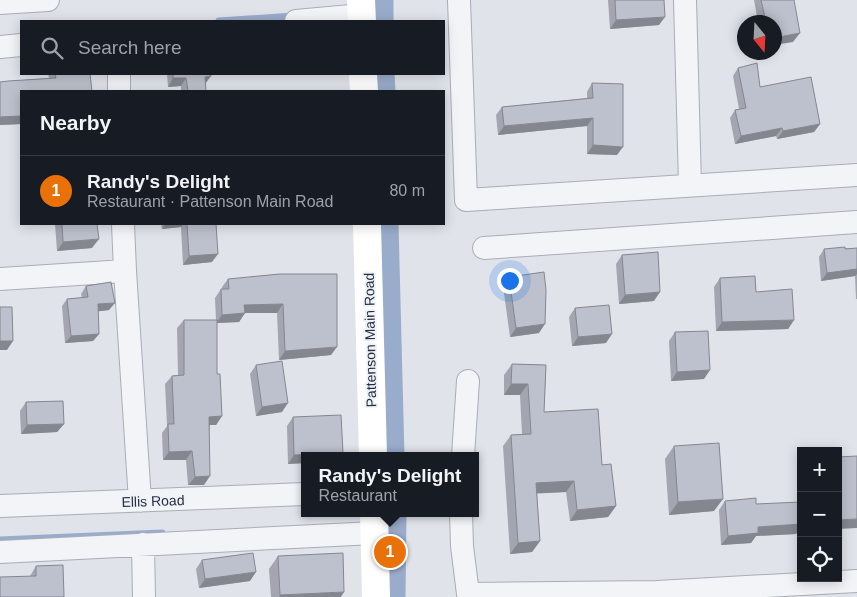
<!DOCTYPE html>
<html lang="en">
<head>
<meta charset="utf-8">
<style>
	body { margin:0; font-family:Helvetica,sans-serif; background:#20242c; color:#f1f3f6 }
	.controls { position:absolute; right:15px; bottom:15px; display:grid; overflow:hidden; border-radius:0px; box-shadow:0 2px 12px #0003 }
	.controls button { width:45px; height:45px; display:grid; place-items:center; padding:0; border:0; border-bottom:1px solid #363941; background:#171b24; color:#f1f3f6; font:25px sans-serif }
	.compass { position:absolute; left:737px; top:15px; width:45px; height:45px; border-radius:50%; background:#171b24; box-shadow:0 2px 12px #0003; rotate:162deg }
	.you { position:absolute; left:509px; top:280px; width:18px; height:18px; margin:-12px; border:4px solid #fff; border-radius:50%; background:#1a73e8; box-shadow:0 0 0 8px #1a73e833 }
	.badge { display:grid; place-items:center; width:32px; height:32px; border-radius:50%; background:#d53e46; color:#fff; font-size:16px; font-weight:700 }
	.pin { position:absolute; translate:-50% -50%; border:2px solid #fff; box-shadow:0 1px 5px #0006 }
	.popup { position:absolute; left:301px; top:452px; width:178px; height:65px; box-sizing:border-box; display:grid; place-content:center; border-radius:0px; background:#171b24; filter:drop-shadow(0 1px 4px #0005); font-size:16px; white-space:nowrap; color:#9ea1a6 }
	.popup b { font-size:19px; color:#f1f3f6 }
	.popup::after { content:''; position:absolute; left:50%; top:100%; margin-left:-10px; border:10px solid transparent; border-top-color:#171b24 }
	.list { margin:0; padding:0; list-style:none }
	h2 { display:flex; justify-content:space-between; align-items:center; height:65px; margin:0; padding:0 20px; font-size:21px }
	h2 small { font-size:16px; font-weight:400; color:#9ea1a6 }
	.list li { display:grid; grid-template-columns:32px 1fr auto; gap:15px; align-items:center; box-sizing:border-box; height:70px; padding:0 20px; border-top:1px solid #363941 }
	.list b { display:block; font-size:19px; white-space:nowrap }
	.list p { margin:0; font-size:16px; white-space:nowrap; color:#9ea1a6 }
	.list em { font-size:16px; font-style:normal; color:#9ea1a6 }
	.icon { flex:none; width:28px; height:28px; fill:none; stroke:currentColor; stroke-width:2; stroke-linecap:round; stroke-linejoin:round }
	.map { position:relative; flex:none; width:857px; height:597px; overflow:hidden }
	.search { position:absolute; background:#171b24; box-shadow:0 2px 12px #0003; left:20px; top:20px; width:425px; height:55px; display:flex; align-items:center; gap:12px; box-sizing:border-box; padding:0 18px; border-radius:0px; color:#9ea1a6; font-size:19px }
	.panel { position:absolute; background:#171b24; box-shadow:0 2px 12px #0003; left:20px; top:90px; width:425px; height:135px; border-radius:0px }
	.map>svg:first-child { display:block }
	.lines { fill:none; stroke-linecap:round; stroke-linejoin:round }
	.stream { stroke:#99accb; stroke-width:7 }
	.canal { stroke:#99accb; stroke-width:25 }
	.street-casing { stroke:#a8adb8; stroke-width:24 }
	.street { stroke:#f3f4f8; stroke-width:22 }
	.secondary { stroke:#fff; stroke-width:28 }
	.wall { fill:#a3a6b0 }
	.shaded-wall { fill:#848790 }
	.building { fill:#bdc1cd; stroke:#848790 }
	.labels { text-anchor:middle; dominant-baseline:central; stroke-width:4; stroke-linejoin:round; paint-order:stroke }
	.street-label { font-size:14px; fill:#272e42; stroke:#eff2f7 }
</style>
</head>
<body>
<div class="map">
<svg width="857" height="597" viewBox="0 0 857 597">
	<rect width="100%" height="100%" fill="#e0e3ea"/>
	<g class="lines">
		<!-- stream -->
		<path class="stream" d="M367 11 381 10
			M219 21 294 16
			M380 522H394
			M0 540 162 533"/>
		<!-- canal -->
		<path class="canal" d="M381 0V21
			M382 74 383 91
			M386 224 392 456
			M393 597 394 513"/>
		<!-- street casing -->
		<g class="street-casing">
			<path id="street" d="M459 0 466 200 857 175
				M685 0 690 185
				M0 3 48 0
				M296 21 362 15
				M0 47 21 45
				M119 74V91
				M123 224 125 271 140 501
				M484 248 857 222
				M0 279 125 271
				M463 456 468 381
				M0 506 305 494
				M461 513 462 546 468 594 657 592 857 581
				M143 544 144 597
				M0 552 374 533"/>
		</g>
		<!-- street -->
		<use href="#street" class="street"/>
		<!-- secondary -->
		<path class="secondary" d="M361 0 362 21
			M363 74 364 91
			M367 224 373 456
			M374 513 376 597"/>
	</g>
	<!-- wall -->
	<path class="wall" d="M608 0H664L659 25 610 29Z
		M754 0H794L793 42 774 22H758Z
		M738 68 760 87 820 124 814 132 777 139 776 136 735 144 730 118 735 110 739 109 733 76Z
		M48 74H90L21 124 0 125V82L49 78Z
		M167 74H211L205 84 206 91H181V86L168 87Z
		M592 83 617 155 587 154V126L498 135 496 115 502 107 587 98V92Z
		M55 224H97L92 248 57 251Z
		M161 224H216L212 262 183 265 181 227 162 229Z
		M857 248V299H856L855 276 821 281 819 257 824 249Z
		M622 255 654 301 619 304 616 264Z
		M280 274 331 355 279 360 277 313H245L239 322 217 323V374L222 416 216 425H210L204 485H188L186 460H163L162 433 167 426 165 384 172 376 178 375 177 328 184 320H216L215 298 221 289H222V287L228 279Z
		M509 277 539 333 510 337 503 286Z
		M720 278 756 292 794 320 788 329 716 331 714 287Z
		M86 286 109 310 98 311 99 334 93 341 65 343 62 306 67 299 82 298 81 294Z
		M575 308 606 343 572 346 569 317Z
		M675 332 704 379 671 381 669 341Z
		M512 364 546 365 544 412 602 465 616 506 608 517 570 521 566 492 537 493 540 541 532 552 510 554 503 446 511 435 522 434 520 395H504V375Z
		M256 365 282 412 256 416 250 374Z
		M26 402 64 424 57 432 21 434 20 411Z
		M293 417 305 456V463L288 464 287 426Z
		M674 446 714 511 669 515 665 459Z
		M725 501 756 504 798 531 796 534 756 536 751 543 721 545 719 510Z
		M278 556 341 597H271L269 569Z
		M202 560 250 581 199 588 196 569Z
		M36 566 64 597 30 576Z"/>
	<!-- shaded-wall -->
	<path class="shaded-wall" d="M665 17 659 25 610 29 616 20Z
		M800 33 793 42 774 45V38Z
		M211 76 205 84V77Z
		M173 78H186L181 86 168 87Z
		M21 116V124L0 125V117Z
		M593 118 587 126 498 135 504 126Z
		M820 124 814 132 777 139 783 131Z
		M782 128 776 136 735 144 741 136Z
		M593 145 623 147 617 155 587 154Z
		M165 224H183L181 227 162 229Z
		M99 239 92 248 57 251 63 242Z
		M218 254 212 262 183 265 189 256Z
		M857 269V274L855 276 821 281 827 273Z
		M660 292 654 301 619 304 625 295Z
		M115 303 109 310 93 312 98 304Z
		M283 304 277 313H238L244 305Z
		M245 313 239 322 216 323 222 315Z
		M794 320 788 329 716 331 722 322Z
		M545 324 539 333 510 337 516 328Z
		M99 334 93 341 65 343 71 336Z
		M612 334 606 343 572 346 578 337Z
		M0 341H13L7 350H0Z
		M337 347 331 355 279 360 285 351Z
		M710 370 704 379 671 381 677 372Z
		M511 384H528L520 395H504Z
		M288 403 282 412 256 416 262 407Z
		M222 416 216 425H203L209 417Z
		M64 424 57 432 21 434 27 425Z
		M192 451 186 460H163L169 452Z
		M343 453 341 456H305V463L288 464 294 455Z
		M210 476 204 485H188L195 477Z
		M574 481 566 492 528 494 536 483Z
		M723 499 714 511 669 515 678 502Z
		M616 506 608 517 570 521 577 510Z
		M857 519V528L838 529V520Z
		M801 524V531H798L796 534 756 536 751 543 721 545 728 536 758 527Z
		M540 541 532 552 510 554 518 543Z
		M256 572 250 581 199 588 205 579Z
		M344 592 341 597H279L280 595Z"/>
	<!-- building -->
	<path class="building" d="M615 0H664L665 17 616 20Z
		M761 0H794L800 33 774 38V22H766Z
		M757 63 760 87 811 77 820 124 783 131 782 128 741 136 735 110 746 108 738 68Z
		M55 74H90L92 91H21V116L0 117V82L8 81 56 78Z
		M173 74H211V76L205 77 206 91H188L186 78H173Z
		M592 83 623 84V147L593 145V118L504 126 502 107 593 98Z
		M62 224H97L99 239 63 242Z
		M187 224H216L218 254 189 256Z
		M845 247V249L857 248V269L827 273 824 249Z
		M658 252 660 292 625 295 622 255Z
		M544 272 546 290 545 324 516 328 509 277Z
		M280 274H337V347L285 351 283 304 244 305 245 313 222 315 221 289H229L228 279Z
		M755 276 756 292 792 289 794 320 722 322 720 278Z
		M111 282 115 303 98 304 99 334 71 336 67 299 88 297 86 286Z
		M609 305 612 334 578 337 575 308Z
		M0 307H12L13 341H0Z
		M184 320H217V374H220L222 416 209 417 210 476 195 477 192 451 169 452 168 424H174L172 376 184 375Z
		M708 331 710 370 677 372 675 332Z
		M282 361 288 403 262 407 256 365Z
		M512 364 546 365 544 412 598 409 602 465 611 464 616 506 577 510 574 481 536 483 540 541 518 543 511 435 531 434 528 384H511Z
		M63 401 64 424 27 425 26 402Z
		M341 415 343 453 294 455 293 417Z
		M719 443 723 499 678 502 674 446Z
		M857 456V519L838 520V457Z
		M756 498V504L801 502V524L758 527V533L728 536 725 501Z
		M253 553 256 572 205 579 202 560Z
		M343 553 344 592 280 595 278 556Z
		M63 565 64 597H0V577L36 576V566Z"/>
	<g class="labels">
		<!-- street labels -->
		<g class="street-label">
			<text transform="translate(370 340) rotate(-91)">Pattenson Main Road</text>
			<text transform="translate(153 501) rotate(-2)">Ellis Road</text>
		</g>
	</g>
</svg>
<div class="controls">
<button>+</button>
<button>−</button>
<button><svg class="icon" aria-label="locate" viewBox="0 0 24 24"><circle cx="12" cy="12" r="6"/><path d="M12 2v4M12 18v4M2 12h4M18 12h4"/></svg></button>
</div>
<svg class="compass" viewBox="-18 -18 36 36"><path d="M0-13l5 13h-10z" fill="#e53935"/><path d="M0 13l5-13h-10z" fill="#9ea1a6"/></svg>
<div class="you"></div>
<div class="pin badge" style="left:390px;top:552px;background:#e8710a">1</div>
<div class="popup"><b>Randy's Delight</b>Restaurant</div>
<div class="search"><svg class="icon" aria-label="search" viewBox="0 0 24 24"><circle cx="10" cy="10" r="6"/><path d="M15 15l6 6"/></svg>Search here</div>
<section class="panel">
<h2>Nearby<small></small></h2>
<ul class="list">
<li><span class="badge" style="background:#e8710a">1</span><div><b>Randy's Delight</b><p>Restaurant · Pattenson Main Road</p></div><em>80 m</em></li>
</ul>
</section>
</div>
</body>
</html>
